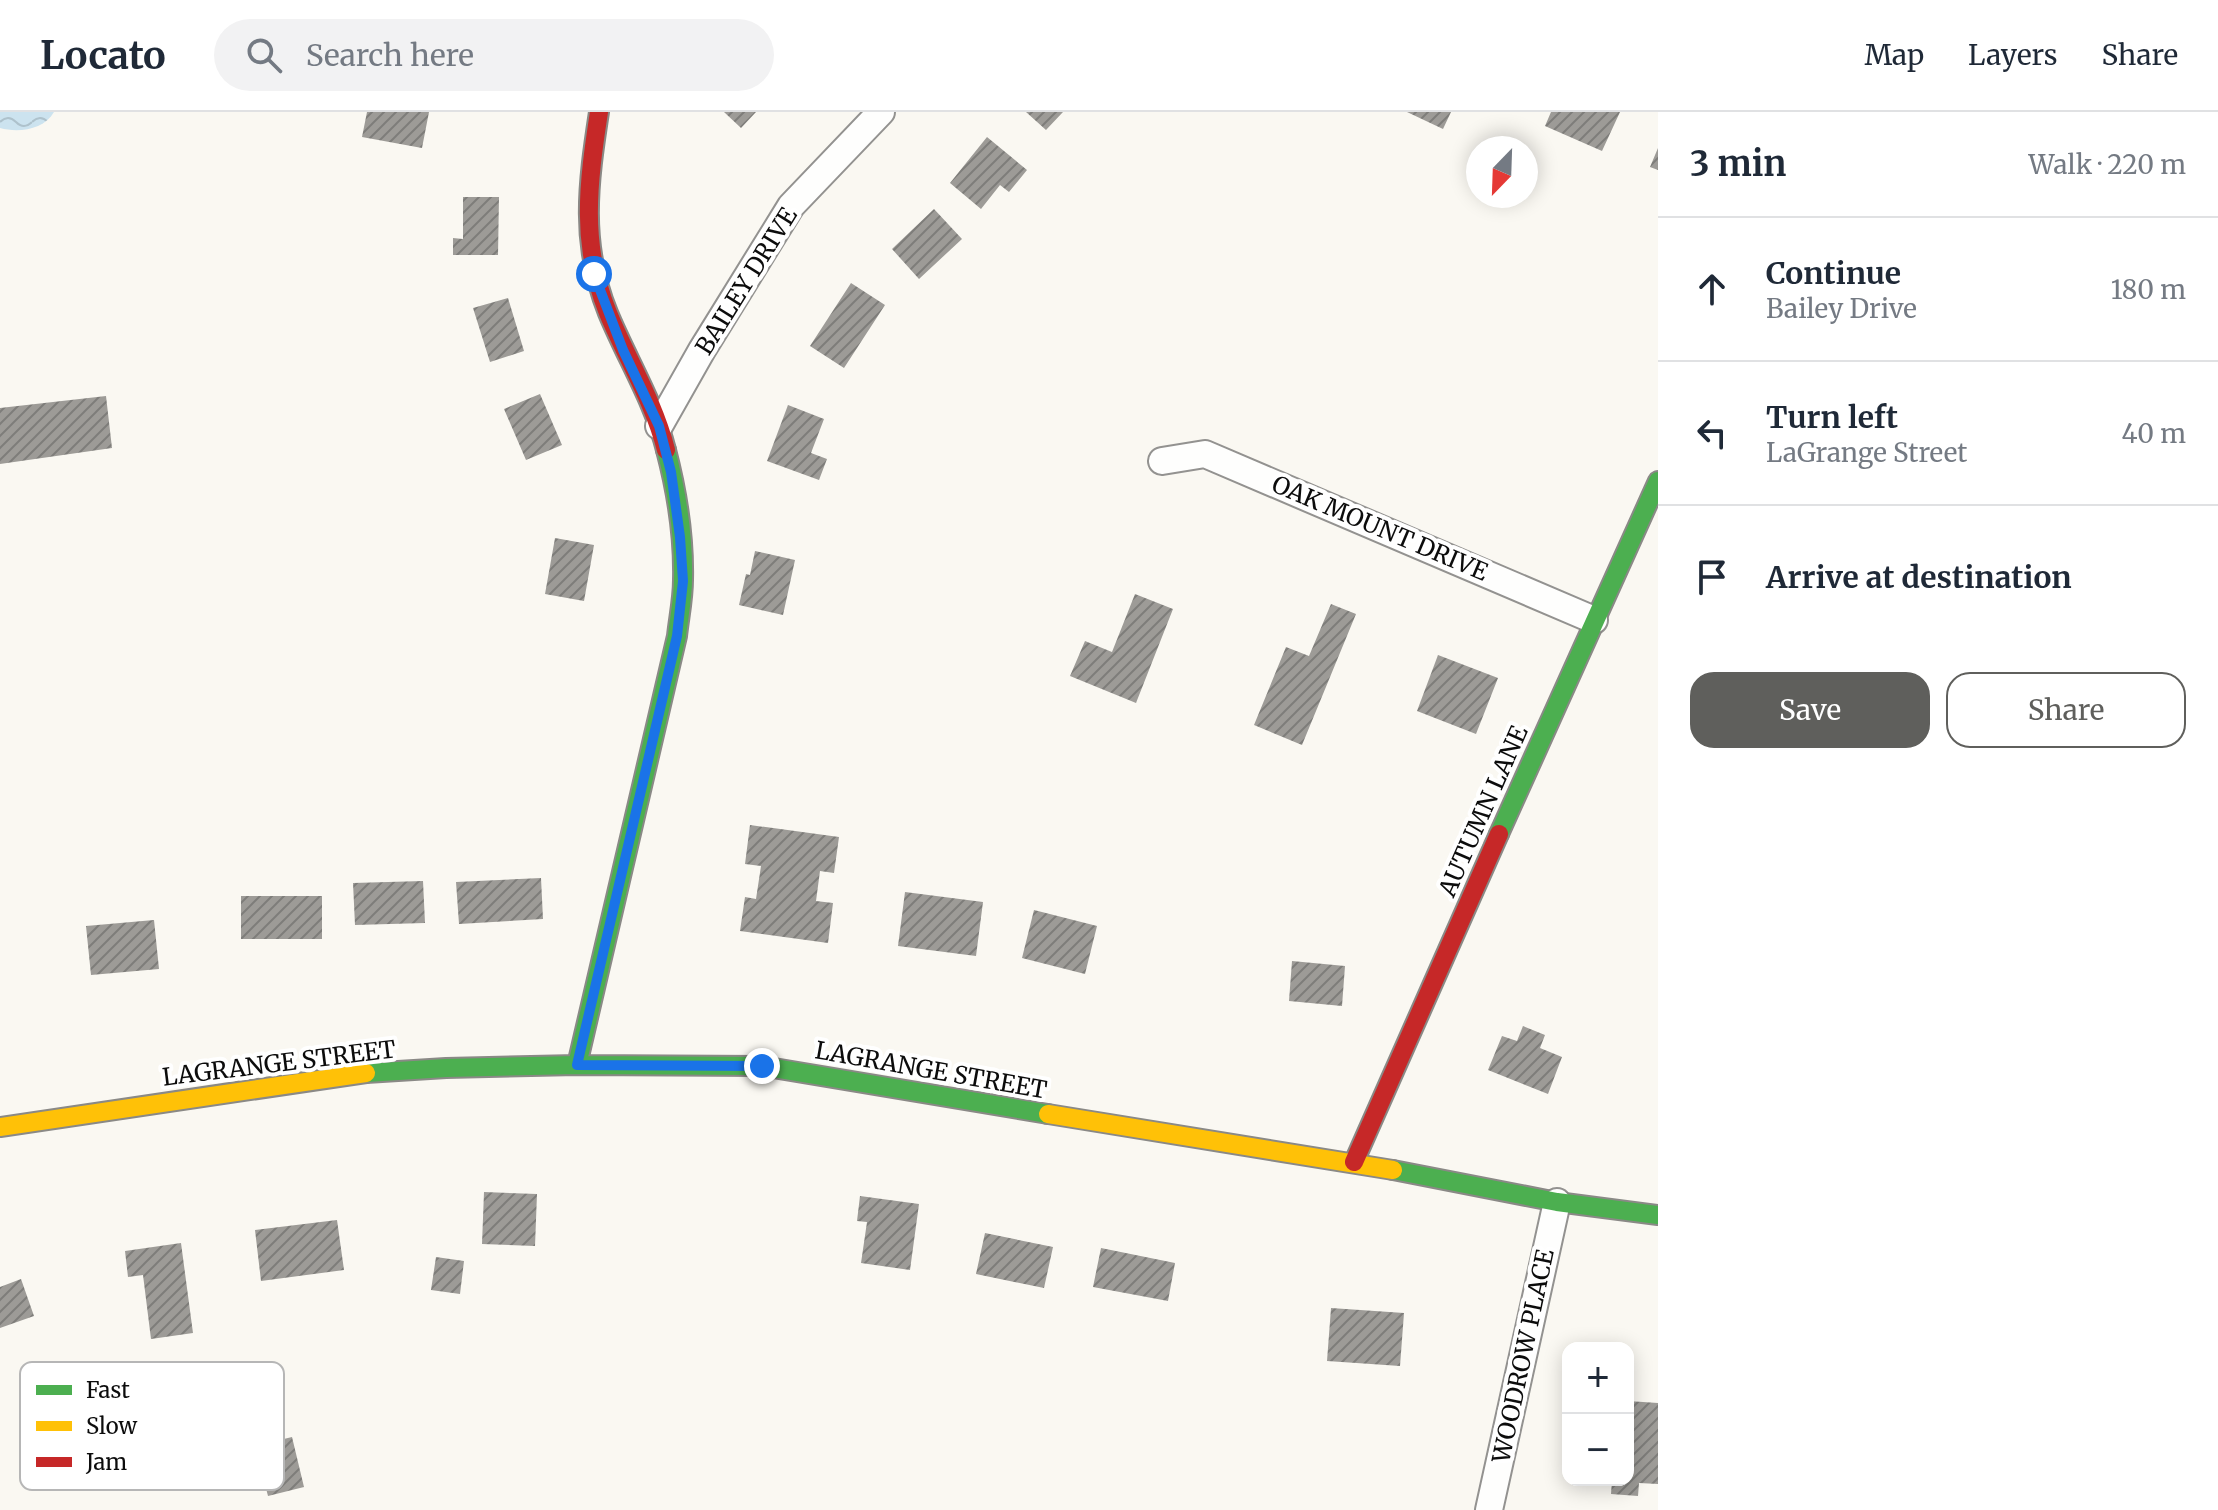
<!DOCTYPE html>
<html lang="en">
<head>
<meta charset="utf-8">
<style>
	body { margin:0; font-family:Merriweather,serif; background:#f2f2f3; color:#1f2937 }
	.controls { position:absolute; right:24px; bottom:24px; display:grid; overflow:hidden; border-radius:16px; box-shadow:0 4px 20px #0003 }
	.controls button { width:72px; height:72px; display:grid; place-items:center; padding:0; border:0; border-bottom:2px solid #e0e1e3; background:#fff; color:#1f2937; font:40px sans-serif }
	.compass { position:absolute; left:1466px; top:24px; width:72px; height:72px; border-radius:50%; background:#fff; box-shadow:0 4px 20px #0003; rotate:203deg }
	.stop { position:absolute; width:24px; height:24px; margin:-18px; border:6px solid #1a73e8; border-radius:50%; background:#fff }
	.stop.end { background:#1a73e8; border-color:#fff; box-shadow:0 2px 8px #0008 }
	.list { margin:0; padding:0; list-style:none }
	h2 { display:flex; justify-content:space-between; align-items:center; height:104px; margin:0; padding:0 32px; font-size:34px }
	h2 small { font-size:26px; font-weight:400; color:#747a83 }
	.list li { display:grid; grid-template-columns:52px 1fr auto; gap:24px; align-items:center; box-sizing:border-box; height:144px; padding:0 32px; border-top:2px solid #e0e1e3 }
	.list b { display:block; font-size:30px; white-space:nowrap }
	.list p { margin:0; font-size:26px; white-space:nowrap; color:#747a83 }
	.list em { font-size:26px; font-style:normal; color:#747a83 }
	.actions { display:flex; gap:16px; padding:24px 32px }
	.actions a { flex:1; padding:18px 0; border:2px solid #5f5f5c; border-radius:24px; text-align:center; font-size:28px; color:#5f5f5c }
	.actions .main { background:#5f5f5c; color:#fff }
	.icon { flex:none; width:44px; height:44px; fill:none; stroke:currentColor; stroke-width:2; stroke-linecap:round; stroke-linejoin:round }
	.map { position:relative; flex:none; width:1658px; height:1398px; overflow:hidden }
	header { display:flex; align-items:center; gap:48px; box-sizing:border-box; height:112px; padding:0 40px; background:#fff; border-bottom:2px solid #e0e1e3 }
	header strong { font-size:38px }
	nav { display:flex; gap:44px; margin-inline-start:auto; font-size:28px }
	.search { width:560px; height:72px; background:#f2f2f3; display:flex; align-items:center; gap:20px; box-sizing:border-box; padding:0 28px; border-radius:44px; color:#747a83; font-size:30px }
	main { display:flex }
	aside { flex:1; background:#fff }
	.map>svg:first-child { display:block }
	.water { fill:url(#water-waves) }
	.building { fill:url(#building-hatch) }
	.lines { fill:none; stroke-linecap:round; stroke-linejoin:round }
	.street-casing { stroke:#939290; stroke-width:30 }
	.fast-casing { stroke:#8a8986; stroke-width:22 }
	.slow-casing { stroke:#8a8986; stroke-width:22 }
	.jam-casing { stroke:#8a8986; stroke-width:22 }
	.street { stroke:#fefefd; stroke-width:26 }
	.fast { stroke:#4caf50; stroke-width:18 }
	.slow { stroke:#ffc107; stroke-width:18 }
	.jam { stroke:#c62828; stroke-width:18 }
	.route { stroke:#1a73e8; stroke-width:10 }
	.labels { text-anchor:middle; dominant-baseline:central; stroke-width:8; stroke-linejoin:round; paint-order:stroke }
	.street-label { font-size:24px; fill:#0c0c0c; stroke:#fff }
	.key { fill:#fff; stroke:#b6b6b6; stroke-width:2 }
	.key-label { font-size:22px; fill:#0c0c0c }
</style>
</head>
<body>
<header>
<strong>Locato</strong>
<div class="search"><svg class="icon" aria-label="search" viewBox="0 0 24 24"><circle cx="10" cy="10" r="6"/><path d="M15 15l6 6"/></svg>Search here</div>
<nav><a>Map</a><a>Layers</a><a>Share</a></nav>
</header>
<main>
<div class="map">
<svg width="1658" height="1398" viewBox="0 0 1658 1398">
	<defs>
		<pattern id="water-waves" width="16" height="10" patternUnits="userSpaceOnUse" patternTransform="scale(2)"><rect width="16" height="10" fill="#cce3ef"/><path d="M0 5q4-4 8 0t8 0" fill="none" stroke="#aec2cc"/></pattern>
		<pattern id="building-hatch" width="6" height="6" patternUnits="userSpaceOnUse" patternTransform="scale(2)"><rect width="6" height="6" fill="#9d9b97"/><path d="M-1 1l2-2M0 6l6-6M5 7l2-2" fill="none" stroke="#7e7d7a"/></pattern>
	</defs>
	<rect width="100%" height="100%" fill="#faf8f2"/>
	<!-- water -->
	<path class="water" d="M0 0H54C44 18 18 21 0 16Z"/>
	<!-- building -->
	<path class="building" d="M367 0H429L422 36 362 25Z
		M724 0H756L741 16Z
		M1026 0H1063L1046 18Z
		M1407 0H1451L1443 17Z
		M1551 0H1620L1602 39 1545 14Z
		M987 25 1027 58 1009 80 1000 73 981 97 950 71Z
		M1658 36V58L1650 55Z
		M463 85H499L498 143H453V126L463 127Z
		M934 97 962 127 919 167 892 137Z
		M851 171 885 193 844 256 810 234Z
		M508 186 524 239 490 250 473 196Z
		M540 282 562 333 526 348 504 297Z
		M106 284 112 336 0 352V296Z
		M788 293 824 307 811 341 827 347 819 368 767 349Z
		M555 426 594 433 584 489 545 482Z
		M755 439 795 448 783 503 739 493 746 462 750 463Z
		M1135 482 1173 497 1136 591 1070 564 1085 529 1112 540Z
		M1331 492 1356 502 1302 633 1254 613 1286 535 1309 544Z
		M1438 543 1498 566 1476 622 1417 599Z
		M750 713 839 725 834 761 820 759 816 789 833 791 828 831 740 819 745 785 756 787 761 754 745 752Z
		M541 766 543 807 459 812 456 770Z
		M423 769 425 811 355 813 353 771Z
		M905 780 983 790 976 844 898 834Z
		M241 784H322V827H241Z
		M1034 798 1097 814 1085 862 1022 846Z
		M154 808 159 857 91 863 86 814Z
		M1292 849 1345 854 1342 894 1289 889Z
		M1523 914 1545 923 1540 936 1562 945 1548 982 1488 958 1502 924 1517 929Z
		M484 1080 537 1082 535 1134 482 1132Z
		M860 1084 919 1092 910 1158 861 1151 867 1110 857 1109Z
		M337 1108 344 1158 261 1169 255 1118Z
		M985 1121 1053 1135 1044 1176 976 1162Z
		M181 1131 193 1221 151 1227 143 1163 128 1165 125 1139Z
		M1101 1136 1175 1151 1168 1189 1093 1175Z
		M436 1145 464 1149 460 1182 431 1178Z
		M21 1167 34 1204 0 1216V1175Z
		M1331 1196 1404 1201 1400 1254 1327 1249Z
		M1628 1289 1658 1291V1372L1639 1371 1638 1384 1611 1382 1612 1368H1628Z
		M292 1325 304 1375 268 1384 255 1334Z"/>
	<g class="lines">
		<!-- street casing -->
		<g class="street-casing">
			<path id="street" d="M659 314 702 238 791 94 881 0
				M1162 349 1205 342 1594 508
				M1489 1398 1557 1090"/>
		</g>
		<!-- fast casing -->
		<g class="fast-casing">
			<path id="fast" d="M1499 722 1658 369
				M577 953 677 524C679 505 683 487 683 468 684 425 677 380 666 338
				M366 961 446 956 577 953 762 954 1048 1002
				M1393 1058 1557 1090 1658 1103"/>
		</g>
		<!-- slow casing -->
		<g class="slow-casing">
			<path id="slow" d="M1048 1002 1393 1058
				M0 1015 366 961"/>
		</g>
		<!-- jam casing -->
		<g class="jam-casing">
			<path id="jam" d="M599 0C588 72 580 132 608 201 627 247 654 290 666 338
				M1354 1050 1499 722"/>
		</g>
		<!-- street -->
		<use href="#street" class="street"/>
		<!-- fast -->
		<use href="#fast" class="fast"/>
		<!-- slow -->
		<use href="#slow" class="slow"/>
		<!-- jam -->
		<use href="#jam" class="jam"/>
	</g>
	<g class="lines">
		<!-- route -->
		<path class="route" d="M594 162 623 238 659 314 671 360 680 425 683 469 677 524 577 953 762 954"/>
	</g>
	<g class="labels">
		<!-- street labels -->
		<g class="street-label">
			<text transform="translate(746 169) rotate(-58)">BAILEY DRIVE</text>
			<text transform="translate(1380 416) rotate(23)">OAK MOUNT DRIVE</text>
			<text transform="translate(1483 699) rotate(-66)">AUTUMN LANE</text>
			<text transform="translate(279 951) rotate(-7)">LAGRANGE STREET</text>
			<text transform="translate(931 958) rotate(10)">LAGRANGE STREET</text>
			<text transform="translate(1523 1244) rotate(-78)">WOODROW PLACE</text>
		</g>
	</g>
	<!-- legend -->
	<rect x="20" y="1250" width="264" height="128" rx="12" class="key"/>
	<rect x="36" y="1273" width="36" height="10" fill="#4caf50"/>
	<rect x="36" y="1309" width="36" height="10" fill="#ffc107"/>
	<rect x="36" y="1345" width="36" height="10" fill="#c62828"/>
	<g class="key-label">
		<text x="86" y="1286">Fast</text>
		<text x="86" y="1322">Slow</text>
		<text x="86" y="1358">Jam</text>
	</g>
</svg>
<div class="controls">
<button>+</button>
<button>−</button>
</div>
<svg class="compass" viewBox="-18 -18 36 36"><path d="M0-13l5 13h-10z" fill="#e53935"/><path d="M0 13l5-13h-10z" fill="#747a83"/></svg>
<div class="stop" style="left:594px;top:162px"></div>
<div class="stop end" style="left:762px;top:954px"></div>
</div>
<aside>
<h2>3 min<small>Walk · 220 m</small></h2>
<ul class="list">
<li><svg class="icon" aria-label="ahead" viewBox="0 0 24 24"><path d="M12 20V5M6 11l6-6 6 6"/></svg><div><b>Continue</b><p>Bailey Drive</p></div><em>180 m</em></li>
<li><svg class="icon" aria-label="left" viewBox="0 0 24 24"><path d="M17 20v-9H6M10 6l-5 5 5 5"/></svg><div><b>Turn left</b><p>LaGrange Street</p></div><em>40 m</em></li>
<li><svg class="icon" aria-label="arrive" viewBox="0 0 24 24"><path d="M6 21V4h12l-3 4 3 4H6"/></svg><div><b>Arrive at destination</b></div></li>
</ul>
<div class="actions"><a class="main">Save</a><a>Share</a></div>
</aside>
</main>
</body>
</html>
